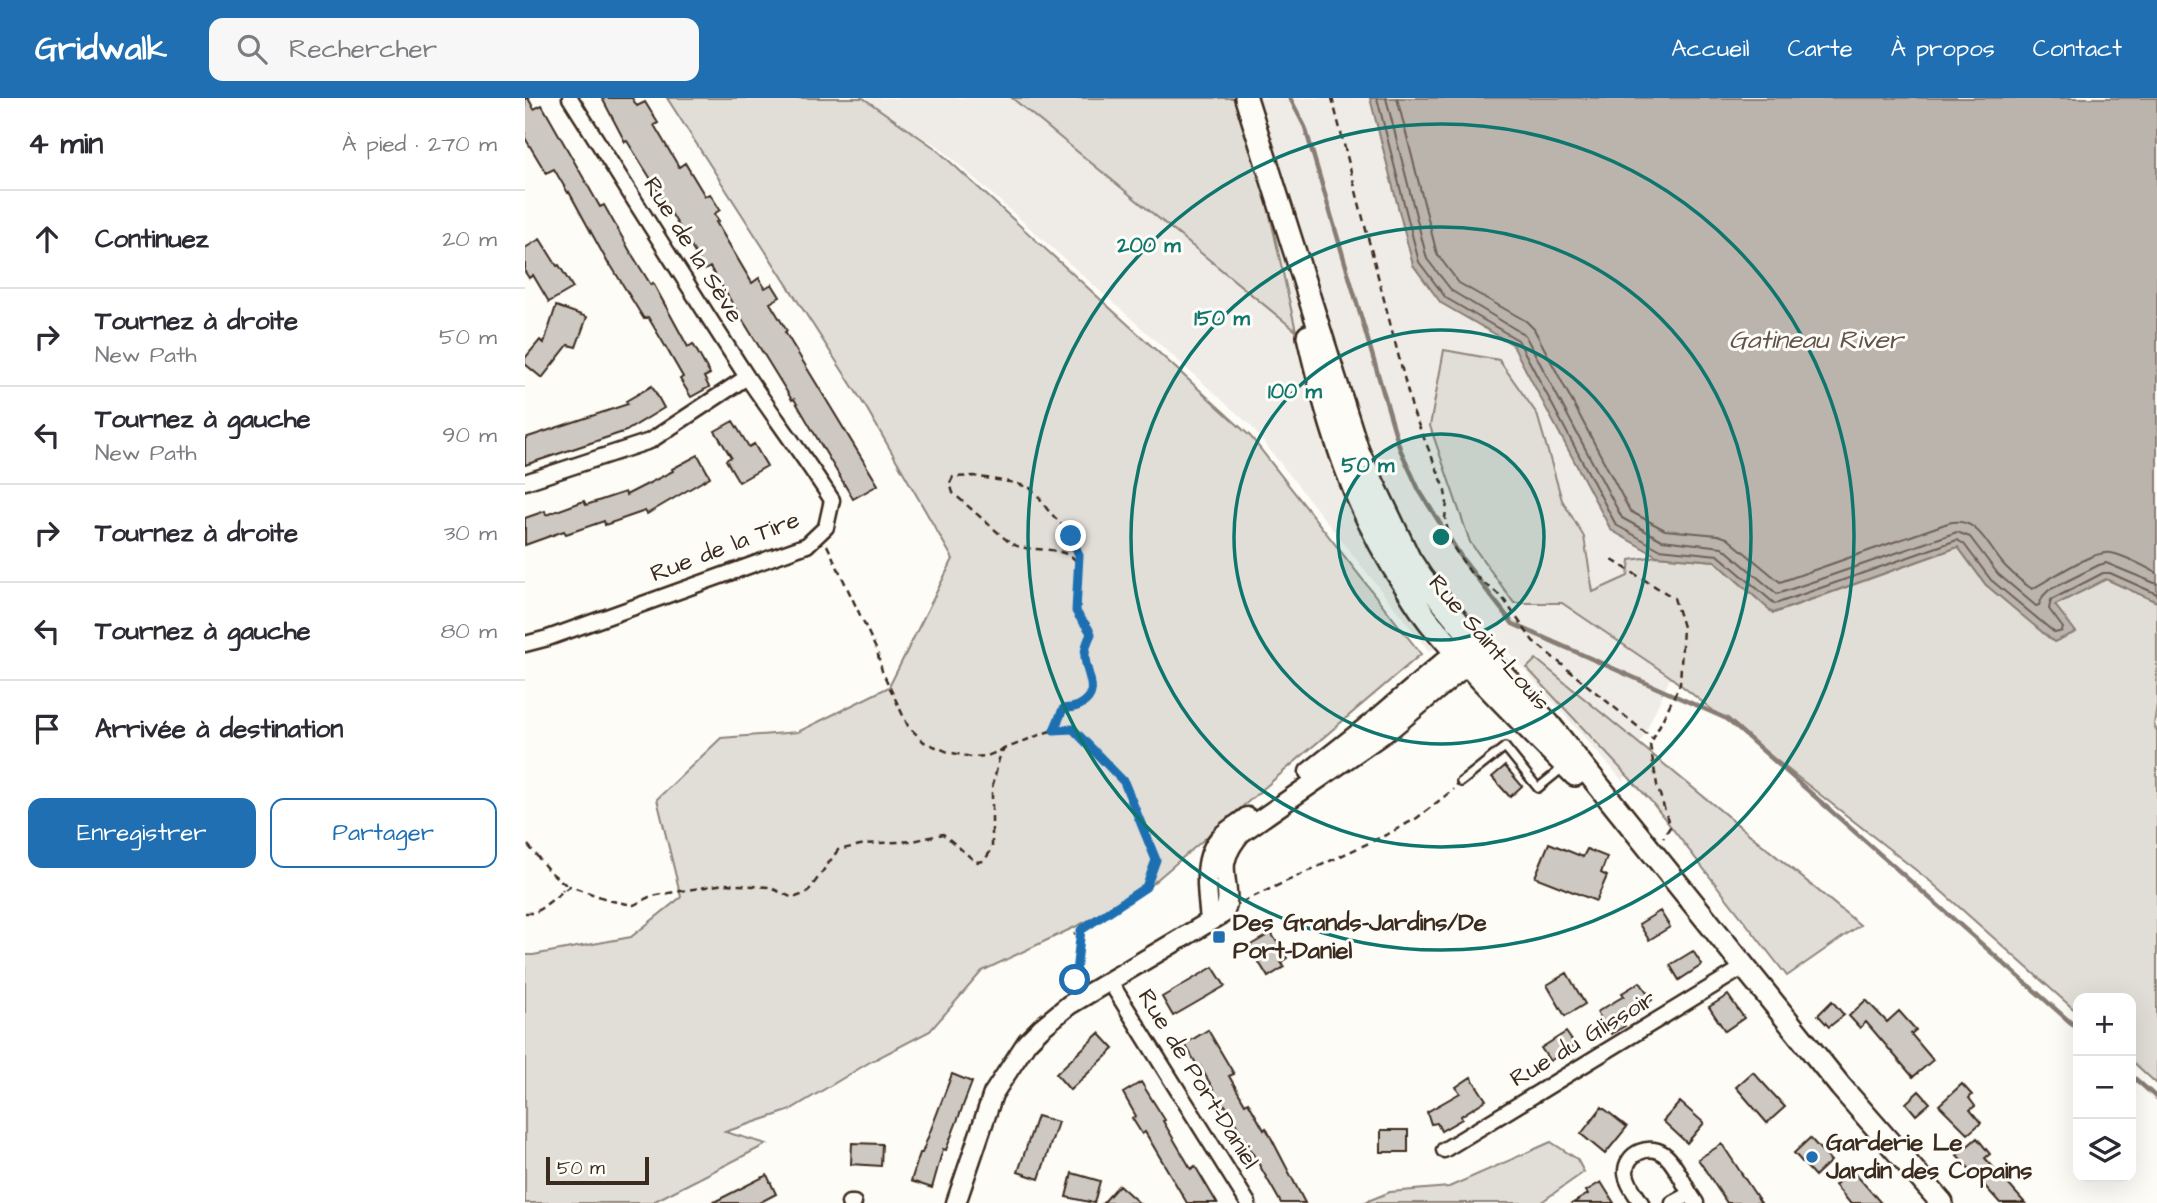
<!DOCTYPE html>
<html lang="fr">
<head>
<meta charset="utf-8">
<style>
	body { margin:0; font-family:"Architects Daughter",sans-serif; background:#f7f7f7; color:#2b2b33 }
	.controls { position:absolute; right:21px; bottom:21px; display:grid; overflow:hidden; border-radius:14px; box-shadow:0 7px 28px #0002 }
	.controls button { width:63px; height:63px; display:grid; place-items:center; padding:0; border:0; border-bottom:2px solid #e1e1e2; background:#fff; color:#2b2b33; font:35px sans-serif }
	.scale { position:absolute; left:21px; bottom:18px; width:103px; box-sizing:border-box; padding-left:7px; border:4px solid #3b2a1e; border-top:0; font-size:19px; line-height:24px; white-space:nowrap; color:#3b2a1e; -webkit-text-stroke:5px #fdfcf7; paint-order:stroke }
	.stop { position:absolute; width:21px; height:21px; margin:-16px; border:5px solid #1f6fb2; border-radius:50%; background:#fff }
	.stop.end { background:#1f6fb2; border-color:#fff; box-shadow:0 2px 7px #0008 }
	.list { margin:0; padding:0; list-style:none }
	h2 { display:flex; justify-content:space-between; align-items:center; height:91px; margin:0; padding:0 28px; font-size:30px }
	h2 small { font-size:23px; font-weight:400; color:#7c7c81 }
	.list li { display:grid; grid-template-columns:46px 1fr auto; gap:21px; align-items:center; box-sizing:border-box; height:98px; padding:0 28px; border-top:2px solid #e1e1e2 }
	.list b { display:block; font-size:26px; white-space:nowrap }
	.list p { margin:0; font-size:23px; white-space:nowrap; color:#7c7c81 }
	.list em { font-size:23px; font-style:normal; color:#7c7c81 }
	.actions { display:flex; gap:14px; padding:21px 28px }
	.actions a { flex:1; padding:16px 0; border:2px solid #1f6fb2; border-radius:14px; text-align:center; font-size:24px; color:#1f6fb2 }
	.actions .main { background:#1f6fb2; color:#fff }
	.icon { flex:none; width:38px; height:38px; fill:none; stroke:currentColor; stroke-width:2; stroke-linecap:round; stroke-linejoin:round }
	.map { position:relative; flex:none; width:1632px; height:1105px; overflow:hidden }
	header { display:flex; align-items:center; gap:42px; box-sizing:border-box; height:98px; padding:0 35px; background:#1f6fb2; color:#fff }
	header strong { font-size:33px }
	nav { display:flex; gap:38px; margin-inline-start:auto; font-size:24px }
	.search { width:490px; height:63px; background:#f7f7f7; display:flex; align-items:center; gap:18px; box-sizing:border-box; padding:0 24px; border-radius:14px; color:#7c7c81; font-size:26px }
	main { display:flex }
	aside { flex:1; background:#fff }
	.map>svg:first-child { display:block }
	.built { fill:#efece7 }
	.green { fill:#e1ded7; stroke:#8e847a; stroke-width:2 }
	.water { fill:#bbb4ad; stroke:#887d74; stroke-width:2 }
	.lines { fill:none; stroke-linecap:round; stroke-linejoin:round }
	.shore { stroke:#6e6157; stroke-width:2 }
	.stream { stroke:#887d74; stroke-width:4.5 }
	.building { fill:#cdc8c2; stroke:#3b2a1e; stroke-width:2 }
	.service-casing { stroke:#3b2a1e; stroke-width:12 }
	.minor-casing { stroke:#3b2a1e; stroke-width:19 }
	.tertiary-casing { stroke:#3b2a1e; stroke-width:23 }
	.secondary-casing { stroke:#3b2a1e; stroke-width:26 }
	.path { stroke:#3b2a1e; stroke-width:2.5; stroke-dasharray:7 5; stroke-linecap:butt }
	.service { stroke:#fdfcf7; stroke-width:7 }
	.minor { stroke:#fdfcf7; stroke-width:14 }
	.tertiary { stroke:#fdfcf7; stroke-width:18 }
	.secondary { stroke:#fdfcf7; stroke-width:21 }
	.route { stroke:#1f6fb2; stroke-width:9 }
	.ring { fill:none; stroke:#0f766e; stroke-width:3.5 }
	.poi-dot { fill:#1f6fb2; stroke:#fdfcf7; stroke-width:2.5 }
	.labels { text-anchor:middle; dominant-baseline:central; stroke-width:6; stroke-linejoin:round; paint-order:stroke }
	.street-label { font-size:24px; fill:#3b2a1e; stroke:#fdfcf7 }
	.poi-label { font-size:24px; font-weight:bold; fill:#3b2a1e; stroke:#fdfcf7; text-anchor:start }
	.water-label { font-size:26px; font-style:italic; fill:#615349; stroke:#fdfcf7 }
	.centre { fill:#0f766e; stroke:#fdfcf7; stroke-width:3.5 }
	.ring-label { font-size:21px; text-anchor:middle; font-weight:bold; fill:#0f766e; stroke:#fdfcf7; stroke-width:6; stroke-linejoin:round; paint-order:stroke }
</style>
</head>
<body>
<header>
<strong>Gridwalk</strong>
<div class="search"><svg class="icon" aria-label="search" viewBox="0 0 24 24"><circle cx="10" cy="10" r="6"/><path d="M15 15l6 6"/></svg>Rechercher</div>
<nav><a>Accueil</a><a>Carte</a><a>À propos</a><a>Contact</a></nav>
</header>
<main>
<aside>
<h2>4 min<small>À pied · 270 m</small></h2>
<ul class="list">
<li><svg class="icon" aria-label="ahead" viewBox="0 0 24 24"><path d="M12 20V5M6 11l6-6 6 6"/></svg><div><b>Continuez</b></div><em>20 m</em></li>
<li><svg class="icon" aria-label="right" viewBox="0 0 24 24"><path d="M7 20v-9h11M14 6l5 5-5 5"/></svg><div><b>Tournez à droite</b><p>New Path</p></div><em>50 m</em></li>
<li><svg class="icon" aria-label="left" viewBox="0 0 24 24"><path d="M17 20v-9H6M10 6l-5 5 5 5"/></svg><div><b>Tournez à gauche</b><p>New Path</p></div><em>90 m</em></li>
<li><svg class="icon" aria-label="right" viewBox="0 0 24 24"><path d="M7 20v-9h11M14 6l5 5-5 5"/></svg><div><b>Tournez à droite</b></div><em>30 m</em></li>
<li><svg class="icon" aria-label="left" viewBox="0 0 24 24"><path d="M17 20v-9H6M10 6l-5 5 5 5"/></svg><div><b>Tournez à gauche</b></div><em>80 m</em></li>
<li><svg class="icon" aria-label="arrive" viewBox="0 0 24 24"><path d="M6 21V4h12l-3 4 3 4H6"/></svg><div><b>Arrivée à destination</b></div></li>
</ul>
<div class="actions"><a class="main">Enregistrer</a><a>Partager</a></div>
</aside>
<div class="map">
<svg width="1632" height="1105" viewBox="0 0 1632 1105">
	<rect width="100%" height="100%" fill="#fdfcf7"/>
	<filter id="ink" filterUnits="userSpaceOnUse"><feTurbulence type="fractalNoise" baseFrequency=".0143" numOctaves="2"/><feDisplacementMap in="SourceGraphic" scale="14" xChannelSelector="R" yChannelSelector="G"/><feConvolveMatrix kernelMatrix="1 2 1 2 8 2 1 2 1" color-interpolation-filters="sRGB"/></filter>
	<g filter="url(#ink)">
		<!-- built -->
		<path class="built" d="M323 0H1076L1106 285 1147 576 1098 683 958 525 904 553 725 327 412 47Z"/>
		<!-- green -->
		<path class="green" d="M142 0H338L410 50 726 339 896 556 628 785 571 819 457 873 405 933 345 964 263 1013 200 1034 242 1046 126 1105H0V857H8L106 839 156 799 132 701 196 640 273 634 364 589 428 461 342 311Z
			M487 0H711L742 104 771 233Z
			M919 252 974 262 1012 316 1037 402 1059 439 1068 494 1103 478 1105 462 1132 458 1190 463 1249 515 1433 449 1461 487 1530 507 1581 481 1632 504V606L1629 627 1632 633V986L1606 962V900H1553V915L1406 784 1143 577 1037 505H989L945 444 905 328Z
			M1011 561 1335 827 1262 878 1125 702 1002 570Z
			M1026 1044 1052 1061 1059 1074 1015 1105H838L865 1094 924 1089Z"/>
		<!-- water -->
		<path class="water" d="M845 0H1632V504L1581 481 1530 507 1551 534 1529 544 1461 487 1433 449 1248 515 1190 463 1132 458 1086 432 987 246 916 205 888 167Z"/>
		<g class="lines">
			<!-- shore -->
			<path class="shore" d="M852 0 894 164 921 200 993 242 1091 427 1134 451 1193 457 1250 506 1432 442 1439 446 1466 482 1530 535 1537 533 1538 530 1524 511 1526 502 1578 475H1585L1632 496
				M861 0 902 161 927 193 1000 237 1097 420 1137 442 1197 449 1252 496 1432 434 1445 439 1473 476 1511 508 1514 507 1518 498 1524 492 1574 467 1581 465 1632 486
				M872 0 912 156 934 185 1001 223 1009 231 1105 413 1140 432 1193 437 1202 440 1255 484 1423 425C1454 417 1463 451 1481 469 1489 477 1498 485 1507 491 1524 482 1567 452 1586 455 1602 458 1618 468 1632 475"/>
			<!-- stream -->
			<path class="stream" d="M765 0 780 29 875 351 894 392 938 462 988 526 1202 621 1553 931
				M1606 977 1632 1000"/>
		</g>
		<!-- building -->
		<path class="building" d="M0 0H3L9 11 17 7 75 109 79 107 106 155 126 187 128 185 163 249 168 246 185 276 179 279 184 289 166 299 155 281 158 279 139 246 123 219 119 221 85 166 84 167 44 94 43 95 29 71 21 75 0 40Z
			M77 0H107L112 8 120 4 133 25 129 27 154 69 160 65 180 98 185 96 195 112 189 116 194 123 191 124 227 185 234 180 240 190 247 186 255 199 245 205 262 233 260 234 353 387 328 401 269 301 267 302 185 169 180 172 124 78 102 43 100 44Z
			M15 141 32 168 34 167 48 190 24 204 8 177 4 180 0 174V150Z
			M31 208 62 219 51 249 43 247 17 280 0 266V260L15 242 19 245Z
			M127 288 139 310 101 333 0 367V340L103 306 101 303Z
			M208 323 224 349 229 346 242 368 214 384 201 362 206 359 190 333Z
			M173 357 185 379 122 416 120 413 80 427 79 423 41 436 39 433 0 447V420L20 413 21 417 59 403 61 407 100 394 101 397 148 373 147 371Z
			M980 668 997 688 985 699 967 679Z
			M1024 745 1058 759 1062 751 1082 759 1076 775 1082 778 1071 803 1010 779Z
			M1135 813 1145 829 1124 842 1114 826Z
			M746 835 762 860 756 864 759 869 743 879 724 848Z
			M1168 853 1177 867 1154 882 1145 867Z
			M688 869 700 888 648 918 637 899Z
			M1042 875 1060 906 1040 918 1022 887Z
			M1115 884 1127 902 1096 921 1100 928 1086 936 1072 914 1099 898 1097 895Z
			M1203 897 1219 920 1200 933 1184 909Z
			M1341 902 1362 924 1374 913 1391 932 1386 936 1408 962 1388 979 1341 924 1335 930 1324 918Z
			M1307 903 1319 917 1304 929 1293 917Z
			M683 932 709 976 704 978 720 1006 723 1004 739 1032 741 1030 780 1105H756L700 1007 698 1008 675 968 673 969 660 946Z
			M1041 934 1050 947 1025 963 1016 950Z
			M574 935 589 951 545 992 531 976Z
			M1228 974 1260 1009 1242 1025 1211 989Z
			M427 976 447 984 421 1052 418 1051 407 1090 386 1083 395 1055H397Z
			M946 979 961 1002 936 1018 937 1021 916 1033 912 1025 906 1026 902 1014 935 995 931 989Z
			M616 984 640 1022 638 1023 666 1071 670 1068 692 1105H662L620 1034 617 1036 607 1020 611 1018 598 995Z
			M1437 986 1447 997 1444 1000 1450 1008 1445 1012 1456 1025 1443 1036 1414 1007Z
			M1394 993 1405 1005 1391 1017 1381 1005Z
			M1155 1004 1179 1025 1162 1045 1138 1023Z
			M1077 1009 1102 1029 1080 1056 1056 1036Z
			M512 1018 533 1024 514 1081 493 1074Z
			M856 1032H883V1054H856Z
			M1285 1040 1306 1063 1290 1078 1269 1055Z
			M1452 1040 1465 1056 1460 1060 1500 1105H1475L1432 1057Z
			M327 1045 357 1046 356 1068 326 1066Z
			M1197 1046 1224 1087 1236 1105H1202L1173 1061Z
			M1327 1072 1356 1105H1325L1310 1087Z
			M547 1075 575 1083 569 1105 541 1099Z
			M242 1077 251 1096 234 1105H187Z
			M1076 1084 1089 1105H1048L1063 1096 1061 1093Z
			M594 1087 614 1105H578Z"/>
		<g class="lines">
			<!-- service casing -->
			<g class="service-casing">
				<path id="service" d="M936 684 980 649 1013 690 1040 668"/>
			</g>
			<!-- minor casing -->
			<g class="minor-casing">
				<path id="minor" d="M0 384 125 343 222 279
					M0 546 23 540 282 447 301 429 307 402C280 360 250 320 222 279 162 187 104 93 45 0
					M584 882 723 1105
					M919 1052 1219 869
					M324 1105H329
					M1116 1105C1111 1096 1102 1086 1101 1075 1100 1055 1126 1044 1141 1058 1151 1067 1158 1084 1165 1096
					M1148 1105 1165 1096 1171 1105"/>
			</g>
			<!-- tertiary casing -->
			<g class="tertiary-casing">
				<path id="tertiary" d="M784 674 855 618 938 547
					M685 823C683 796 675 760 696 739 703 731 714 726 722 719
					M431 1105 468 996 502 944 516 930 544 907 699 815C707 800 698 781 700 765 702 753 709 744 716 735L868 629 950 560"/>
			</g>
			<!-- secondary casing -->
			<g class="secondary-casing">
				<path id="secondary" d="M721 0 833 353 884 460 897 480 969 567 1024 626 1316 989 1417 1105
					M783 238C804 330 829 412 882 491 890 503 897 515 906 526 951 579 1001 628 1050 677"/>
			</g>
			<!-- path -->
			<path class="path" d="M807 0 888 314 919 388 922 405 920 420 926 446 945 474 977 499 1008 543 1128 641
				M302 447 352 553 357 573 383 628 399 644 423 654 446 659 462 658 479 651
				M1087 462 1149 500 1158 529 1155 586 1125 647 1132 687 1145 729 1138 740
				M531 632 548 631 599 684 631 762 621 789 549 836
				M3 747 24 773 40 786V789L37 793
				M717 804 863 736 892 720 929 691
				M0 815H10L45 788 87 803 109 807 126 798 199 786 244 789 268 800 282 795 313 752 340 746 388 743 418 736 451 764 459 763 467 751V690L474 661 479 651C496 645 511 637 529 632L539 611C562 605 571 598 564 573 562 568 559 562 560 557 560 549 563 542 566 535L550 513 554 457 546 437 522 411 514 399 505 390 490 385 449 378 428 379 425 385 428 395 485 445C506 457 538 444 554 466
				M550 882 556 833"/>
			<!-- service -->
			<use href="#service" class="service"/>
			<!-- minor -->
			<use href="#minor" class="minor"/>
			<!-- tertiary -->
			<use href="#tertiary" class="tertiary"/>
			<!-- secondary -->
			<use href="#secondary" class="secondary"/>
		</g>
	</g>
	<g class="lines" filter="url(#ink)">
		<!-- route -->
		<path class="route" d="M546 438 554 457 551 513C555 522 563 527 566 536 563 542 560 549 560 557 559 574 578 595 555 607 550 610 543 610 538 611L529 632 548 631 599 684 631 762 621 789 556 832 550 882"/>
	</g>
	<!-- distance rings -->
	<circle cx="916" cy="439" r="103" fill="#0f766e" fill-opacity=".12"/>
	<g class="ring">
		<circle cx="916" cy="439" r="103"/>
		<circle cx="916" cy="439" r="207"/>
		<circle cx="916" cy="439" r="310"/>
		<circle cx="916" cy="439" r="413"/>
	</g>
	<!-- markers -->
	<g class="poi-dot">
		<rect x="687" y="832" width="14" height="14" rx="3.5"/>
		<circle cx="1287" cy="1059" r="7"/>
	</g>
	<g class="labels">
		<!-- street labels -->
		<g class="street-label">
			<text transform="translate(168 152) rotate(58)">Rue de la Sève</text>
			<text transform="translate(200 449) rotate(-21)">Rue de la Tire</text>
			<text transform="translate(964 545) rotate(49)">Rue Saint-Louis</text>
			<text transform="translate(1058 941) rotate(-31)">Rue du Glissoir</text>
			<text transform="translate(673 981) rotate(58)">Rue de Port-Daniel</text>
		</g>
		<!-- poi labels -->
		<g class="poi-label">
			<text x="708" y="825">Des Grands-Jardins/De<tspan x="708" dy="28">Port-Daniel</tspan></text>
			<text x="1301" y="1045">Garderie Le<tspan x="1301" dy="28">Jardin des Copains</tspan></text>
		</g>
		<!-- water labels -->
		<g class="water-label">
			<text x="1291" y="242">Gatineau River</text>
		</g>
	</g>
	<circle cx="916" cy="439" r="10" class="centre"/>
	<g class="ring-label">
		<text x="624" y="154">200 m</text>
		<text x="697" y="227">150 m</text>
		<text x="770" y="300">100 m</text>
		<text x="843" y="374">50 m</text>
	</g>
</svg>
<div class="controls">
<button>+</button>
<button>−</button>
<button><svg class="icon" aria-label="layers" viewBox="0 0 24 24"><path d="M12 4l9 5-9 5-9-5zM3 14l9 5 9-5"/></svg></button>
</div>
<div class="scale">50 m</div>
<div class="stop" style="left:550px;top:882px"></div>
<div class="stop end" style="left:546px;top:438px"></div>
</div>
</main>
</body>
</html>
